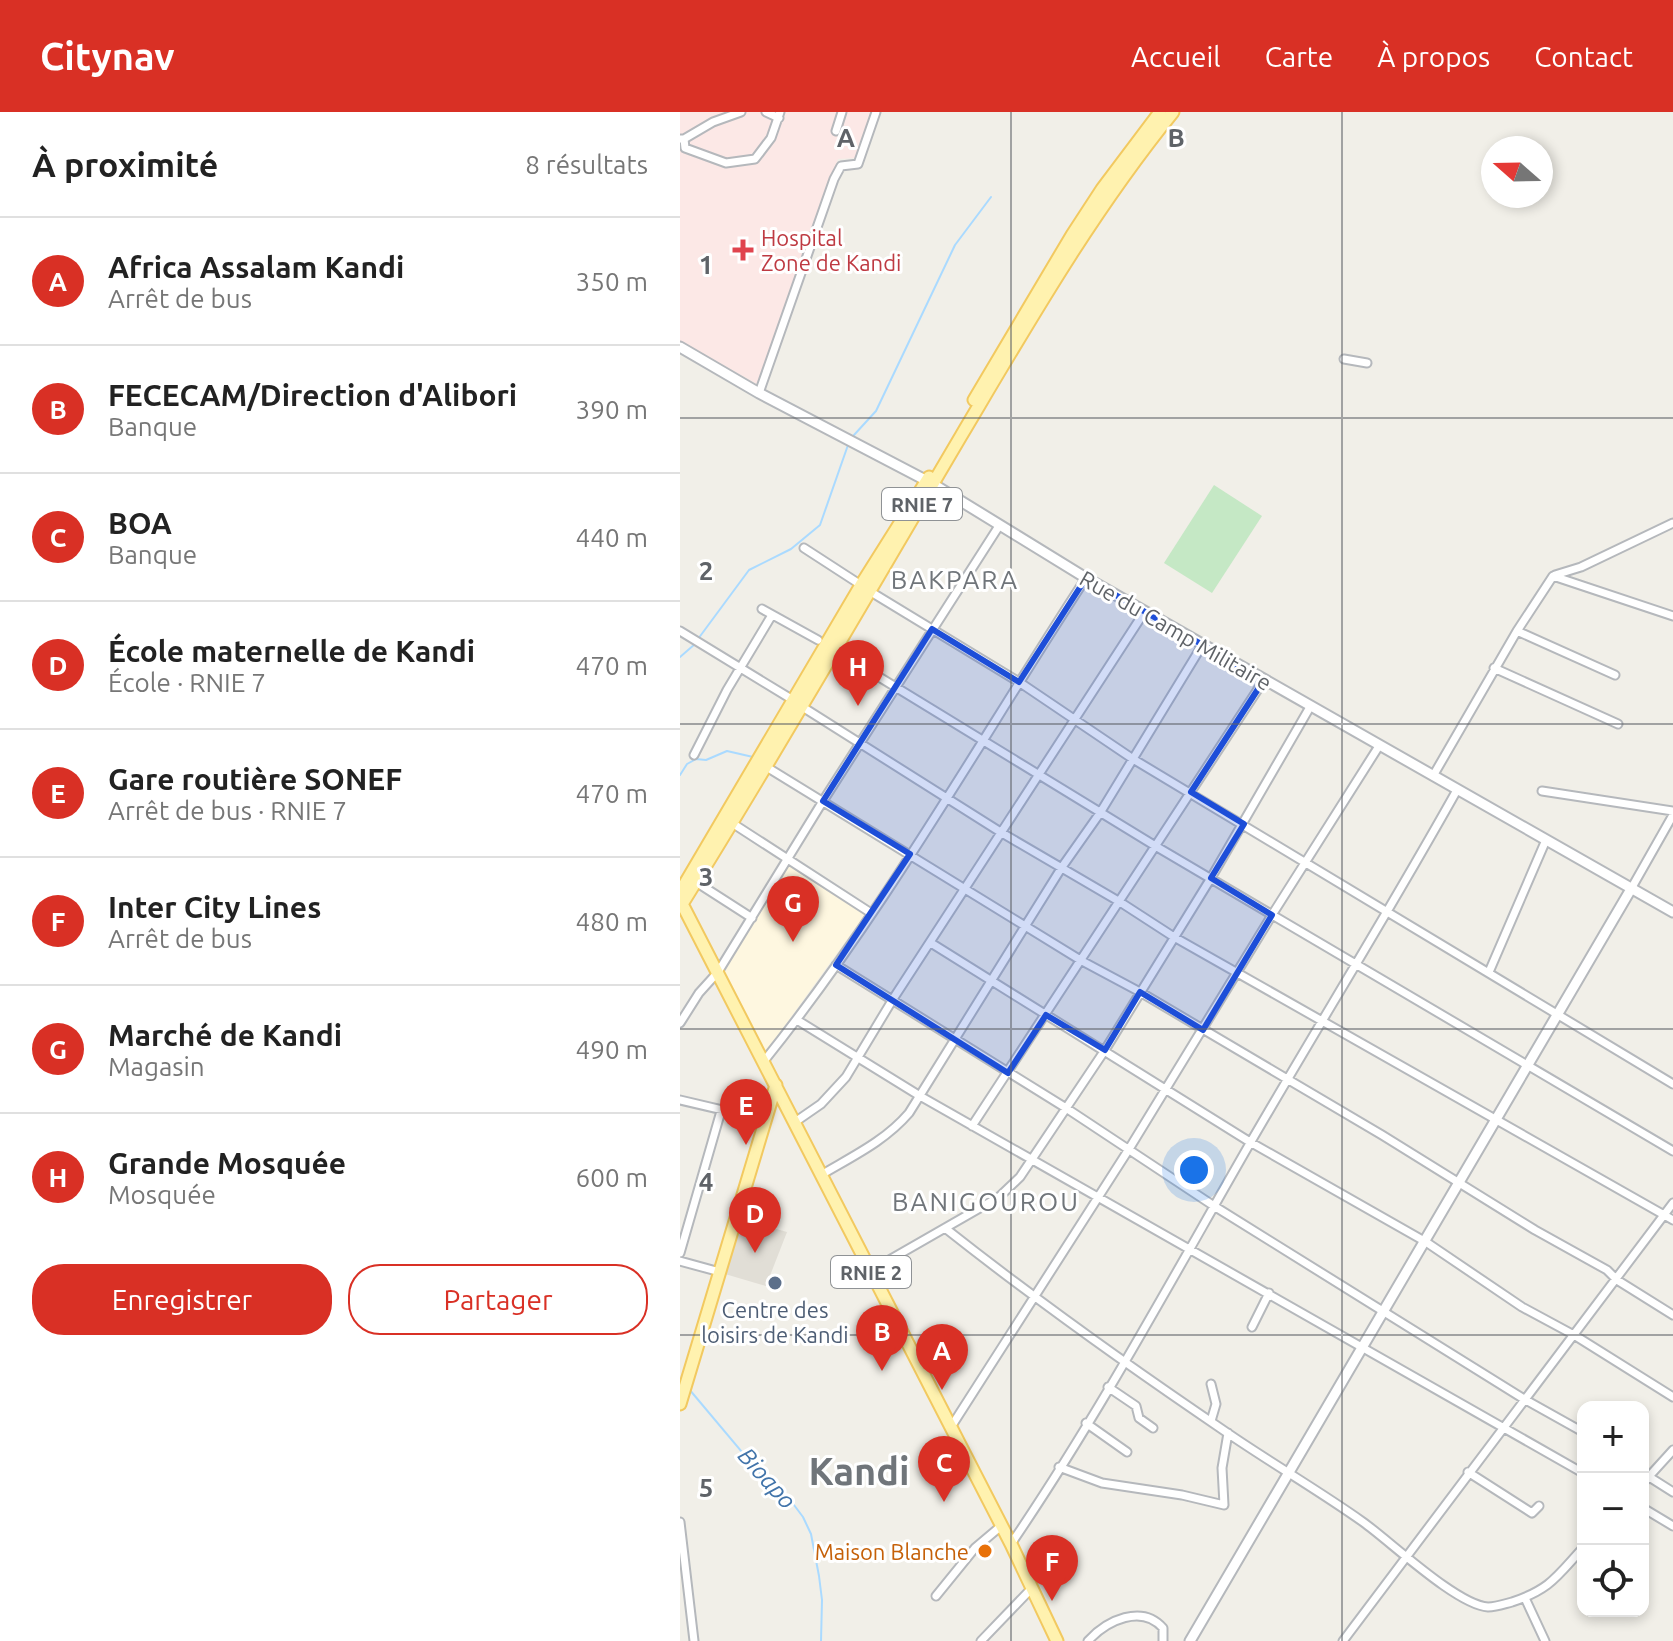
<!DOCTYPE html>
<html lang="fr">
<head>
<meta charset="utf-8">
<style>
	body { margin:0; font-family:Ubuntu,sans-serif; background:#f2f2f2; color:#222 }
	.controls { position:absolute; right:24px; bottom:24px; display:grid; overflow:hidden; border-radius:16px; box-shadow:0 4px 12px #0003 }
	.controls button { width:72px; height:72px; display:grid; place-items:center; padding:0; border:0; border-bottom:2px solid #e0e0e0; background:#fff; color:#222; font:40px sans-serif }
	.compass { position:absolute; left:801px; top:24px; width:72px; height:72px; border-radius:50%; background:#fff; box-shadow:0 4px 12px #0003; rotate:290deg }
	.you { position:absolute; left:514px; top:1058px; width:28px; height:28px; margin:-20px; border:6px solid #fff; border-radius:50%; background:#1a73e8; box-shadow:0 0 0 12px #1a73e833 }
	.badge { display:grid; place-items:center; width:52px; height:52px; border-radius:50%; background:#d93025; color:#fff; font-size:26px; font-weight:700 }
	.pin { position:absolute; translate:-50% -66px; filter:drop-shadow(0 2px 4px #0008) }
	.pin::after { content:''; position:absolute; top:42px; width:28px; height:24px; background:inherit; clip-path:polygon(0 0,100% 0,50% 100%) }
	.list { margin:0; padding:0; list-style:none }
	h2 { display:flex; justify-content:space-between; align-items:center; height:104px; margin:0; padding:0 32px; font-size:34px }
	h2 small { font-size:26px; font-weight:400; color:#767676 }
	.list li { display:grid; grid-template-columns:52px 1fr auto; gap:24px; align-items:center; box-sizing:border-box; height:128px; padding:0 32px; border-top:2px solid #e0e0e0 }
	.list b { display:block; font-size:30px; white-space:nowrap }
	.list p { margin:0; font-size:26px; white-space:nowrap; color:#767676 }
	.list em { font-size:26px; font-style:normal; color:#767676 }
	.actions { display:flex; gap:16px; padding:24px 32px }
	.actions a { flex:1; padding:18px 0; border:2px solid #d93025; border-radius:32px; text-align:center; font-size:28px; color:#d93025 }
	.actions .main { background:#d93025; color:#fff }
	.icon { flex:none; width:44px; height:44px; fill:none; stroke:currentColor; stroke-width:2; stroke-linecap:round; stroke-linejoin:round }
	.map { position:relative; flex:none; width:993px; height:1529px; overflow:hidden }
	header { display:flex; align-items:center; gap:48px; box-sizing:border-box; height:112px; padding:0 40px; background:#d93025; color:#fff }
	header strong { font-size:38px }
	nav { display:flex; gap:44px; margin-inline-start:auto; font-size:28px }
	main { display:flex }
	aside { flex:1; background:#fff }
	.map>svg:first-child { display:block }
	.commercial { fill:#fef7e0 }
	.education { fill:#e1ded6 }
	.medical { fill:#fce8e6 }
	.green { fill:#c5e8c5 }
	.lines { fill:none; stroke-linecap:round; stroke-linejoin:round }
	.stream { stroke:#aadaff; stroke-width:2 }
	.minor-casing { stroke:#b5b8bc; stroke-width:11 }
	.tertiary-casing { stroke:#b5b8bc; stroke-width:13 }
	.primary-casing { stroke:#f2c960; stroke-width:15 }
	.minor { stroke:#fff; stroke-width:7 }
	.tertiary { stroke:#fff; stroke-width:9 }
	.primary { stroke:#fff2af; stroke-width:11 }
	.marked { fill:#1d4ed8; fill-opacity:0.2; stroke:#1d4ed8; stroke-width:6; stroke-linejoin:round }
	.grid { fill:none; stroke:#5f6368; stroke-width:2; stroke-opacity:0.55 }
	.health-dot { fill:#e0444e; stroke:#fff; stroke-width:3 }
	.service-dot { fill:#5c6f8a; stroke:#fff; stroke-width:3 }
	.food-dot { fill:#e8710a; stroke:#fff; stroke-width:3 }
	.labels { text-anchor:middle; dominant-baseline:central; stroke-width:6; stroke-linejoin:round; paint-order:stroke }
	.shield { fill:#fff; stroke:#8f9295; stroke-width:2 }
	.shield-label { font-size:20px; font-weight:bold; fill:#5f6368 }
	.health-label { font-size:22px; fill:#be3a42; stroke:#fff; text-anchor:start }
	.street-label { font-size:22px; fill:#5f6368; stroke:#fff }
	.service-label { font-size:22px; fill:#4e5e75; stroke:#fff }
	.food-label { font-size:22px; fill:#c56008; stroke:#fff; text-anchor:end }
	.water-label { font-size:24px; font-style:italic; fill:#4174aa; stroke:#fff }
	.quarter-label { font-size:26px; letter-spacing:2px; fill:#70757a; stroke:#fff }
	.town-label { font-size:38px; font-weight:bold; fill:#70757a; stroke:#fff }
	.grid-label { font-size:26px; text-anchor:middle; font-weight:bold; fill:#5f6368; stroke:#fff; stroke-width:6; stroke-linejoin:round; paint-order:stroke }
</style>
</head>
<body>
<header>
<strong>Citynav</strong>
<nav><a>Accueil</a><a>Carte</a><a>À propos</a><a>Contact</a></nav>
</header>
<main>
<aside>
<h2>À proximité<small>8 résultats</small></h2>
<ul class="list">
<li><span class="badge">A</span><div><b>Africa Assalam Kandi</b><p>Arrêt de bus</p></div><em>350 m</em></li>
<li><span class="badge">B</span><div><b>FECECAM/Direction d'Alibori</b><p>Banque</p></div><em>390 m</em></li>
<li><span class="badge">C</span><div><b>BOA</b><p>Banque</p></div><em>440 m</em></li>
<li><span class="badge">D</span><div><b>École maternelle de Kandi</b><p>École · RNIE 7</p></div><em>470 m</em></li>
<li><span class="badge">E</span><div><b>Gare routière SONEF</b><p>Arrêt de bus · RNIE 7</p></div><em>470 m</em></li>
<li><span class="badge">F</span><div><b>Inter City Lines</b><p>Arrêt de bus</p></div><em>480 m</em></li>
<li><span class="badge">G</span><div><b>Marché de Kandi</b><p>Magasin</p></div><em>490 m</em></li>
<li><span class="badge">H</span><div><b>Grande Mosquée</b><p>Mosquée</p></div><em>600 m</em></li>
</ul>
<div class="actions"><a class="main">Enregistrer</a><a>Partager</a></div>
</aside>
<div class="map">
<svg width="993" height="1529" viewBox="0 0 993 1529">
	<rect width="100%" height="100%" fill="#f1efe8"/>
	<!-- commercial -->
	<path class="commercial" d="M109 752 186 801 85 941 42 860Z"/>
	<!-- education -->
	<path class="education" d="M60 1107 107 1120 86 1174 45 1162Z"/>
	<!-- medical -->
	<path class="medical" d="M0 0H192L175 46 158 47 77 272 0 229Z"/>
	<!-- green -->
	<path class="green" d="M534 373 582 404 532 481 484 451Z"/>
	<g class="lines">
		<!-- stream -->
		<path class="stream" d="M174 323 196 299 275 133 311 85
			M18 527 69 458 111 437 140 413 168 333
			M0 545 15 532
			M0 663 7 652 16 647 26 648 47 639 73 645
			M9 1277 93 1377 114 1393 123 1405 131 1422 139 1464 142 1488 141 1529"/>
		<!-- minor casing -->
		<g class="minor-casing">
			<path id="minor" d="M86 0 99 6
				M156 19 162 0
				M0 27H4L5 36 46 51 75 47 91 26 100 0
				M4 27 33 10 61 0
				M664 247 687 251
				M79 281 154 67 161 54 178 52 196 0
				M124 436 181 473
				M875 463 901 455 993 411
				M191 480 339 570 453 647 993 972
				M82 497 138 528
				M0 519 113 588
				M837 519 935 563
				M155 538 477 735 993 1039
				M814 556 938 612
				M121 594 322 721 440 790 494 825 993 1108
				M14 643 47 578 92 503
				M85 654 402 849 460 880 702 1023 855 1118 927 1158 937 1168 993 1203
				M753 664 837 519 873 464 993 504
				M862 679 993 699
				M52 711 191 801
				M16 770 72 806
				M951 777 993 703
				M251 831 570 1030 746 1130 842 1195 894 1223 993 1285
				M156 853 386 996 534 1094 844 1287 903 1320
				M809 860 866 728
				M117 908 240 984 903 1361
				M0 911 19 881 38 860 143 689 319 414
				M84 949C205 799 300 628 406 466
				M0 988 85 1008
				M115 1010 141 992 166 965 213 887 465 499
				M292 1014 584 568
				M141 1063C173 1044 205 1029 229 1001L382 755 420 701 523 532
				M265 1116C356 1188 450 1255 546 1320 591 1351 638 1378 683 1410 711 1430 777 1493 808 1495 817 1495 824 1492 832 1490 871 1477 877 1464 903 1436
				M0 1141 41 999
				M0 1149 40 1160
				M190 1159 319 1085 340 1065 425 938 531 766 630 595
				M572 1215 589 1181
				M428 1275 456 1294 459 1306 473 1316
				M531 1309 536 1292 531 1272
				M406 1311 447 1340
				M271 1315 449 1037 592 803 699 634
				M379 1355 422 1371 502 1383 544 1393 542 1356 548 1321
				M788 1360 852 1401 859 1394
				M963 1361 993 1380
				M963 1371 993 1338
				M963 1396 993 1414
				M0 1410 14 1529
				M331 1432C418 1304 492 1167 569 1033 638 914 710 798 777 678
				M256 1484 295 1436 321 1414
				M845 1486 865 1529
				M301 1529 351 1477
				M408 1529C427 1508 462 1492 483 1516V1529
				M663 1529 993 1091"/>
		</g>
		<!-- tertiary casing -->
		<g class="tertiary-casing">
			<path id="tertiary" d="M0 235 79 281 253 372 406 466 993 800
				M510 1529 951 777"/>
		</g>
		<!-- primary casing -->
		<g class="primary-casing">
			<path id="primary" d="M294 288 392 123 422 77 480 0
				M0 780 181 473 249 365
				M0 788 331 1432 377 1529
				M2 792C98 638 189 480 281 324 347 213 411 101 493 0
				M0 1292 96 973"/>
		</g>
		<!-- minor -->
		<use href="#minor" class="minor"/>
		<!-- tertiary -->
		<use href="#tertiary" class="tertiary"/>
		<!-- primary -->
		<use href="#primary" class="primary"/>
	</g>
	<!-- marked area -->
	<path class="marked" d="M406 466 584 568 511 680 564 712 531 766 592 803 523 918 460 880 425 938 366 903 328 961 156 853 230 742 143 689 252 517 339 570Z"/>
	<!-- grid -->
	<path class="grid" d="M331 0V1529M662 0V1529M0 306H993M0 612H993M0 917H993M0 1223H993"/>
	<!-- markers -->
	<path class="health-dot" d="M59 126h8v8h8v8h-8v8h-8v-8h-8v-8h8z"/>
	<circle class="service-dot" cx="95" cy="1171" r="8"/>
	<circle class="food-dot" cx="305" cy="1439" r="8"/>
	<g class="labels">
		<!-- shield labels -->
		<g class="shield">
			<rect x="202" y="376" width="80" height="32" rx="6"/>
			<rect x="151" y="1144" width="80" height="32" rx="6"/>
		</g>
		<g class="shield-label">
			<text x="242" y="392">RNIE 7</text>
			<text x="191" y="1160">RNIE 2</text>
		</g>
		<!-- health labels -->
		<g class="health-label">
			<text x="81" y="125">Hospital<tspan x="81" dy="25">Zone de Kandi</tspan></text>
		</g>
		<!-- street labels -->
		<g class="street-label">
			<text transform="translate(496 518) rotate(30)">Rue du Camp Militaire</text>
		</g>
		<!-- service labels -->
		<g class="service-label">
			<text x="95" y="1197">Centre des<tspan x="95" dy="25">loisirs de Kandi</tspan></text>
		</g>
		<!-- food labels -->
		<g class="food-label">
			<text x="289" y="1439">Maison Blanche</text>
		</g>
		<!-- water labels -->
		<g class="water-label">
			<text transform="translate(87 1366) rotate(48)">Bioapo</text>
		</g>
		<!-- quarter labels -->
		<g class="quarter-label">
			<text x="275" y="467">BAKPARA</text>
			<text x="306" y="1089">BANIGOUROU</text>
		</g>
		<!-- town labels -->
		<g class="town-label">
			<text x="179" y="1359">Kandi</text>
		</g>
	</g>
	<g class="grid-label">
		<text x="166" y="35">A</text>
		<text x="496" y="35">B</text>
		<text x="26" y="162">1</text>
		<text x="26" y="468">2</text>
		<text x="26" y="774">3</text>
		<text x="26" y="1079">4</text>
		<text x="26" y="1385">5</text>
	</g>
</svg>
<div class="controls">
<button>+</button>
<button>−</button>
<button><svg class="icon" aria-label="locate" viewBox="0 0 24 24"><circle cx="12" cy="12" r="6"/><path d="M12 2v4M12 18v4M2 12h4M18 12h4"/></svg></button>
</div>
<svg class="compass" viewBox="-18 -18 36 36"><path d="M0-13l5 13h-10z" fill="#e53935"/><path d="M0 13l5-13h-10z" fill="#767676"/></svg>
<div class="you"></div>
<div class="pin badge" style="left:262px;top:1278px">A</div>
<div class="pin badge" style="left:202px;top:1259px">B</div>
<div class="pin badge" style="left:264px;top:1390px">C</div>
<div class="pin badge" style="left:75px;top:1141px">D</div>
<div class="pin badge" style="left:66px;top:1033px">E</div>
<div class="pin badge" style="left:372px;top:1489px">F</div>
<div class="pin badge" style="left:113px;top:830px">G</div>
<div class="pin badge" style="left:178px;top:594px">H</div>
</div>
</main>
</body>
</html>
